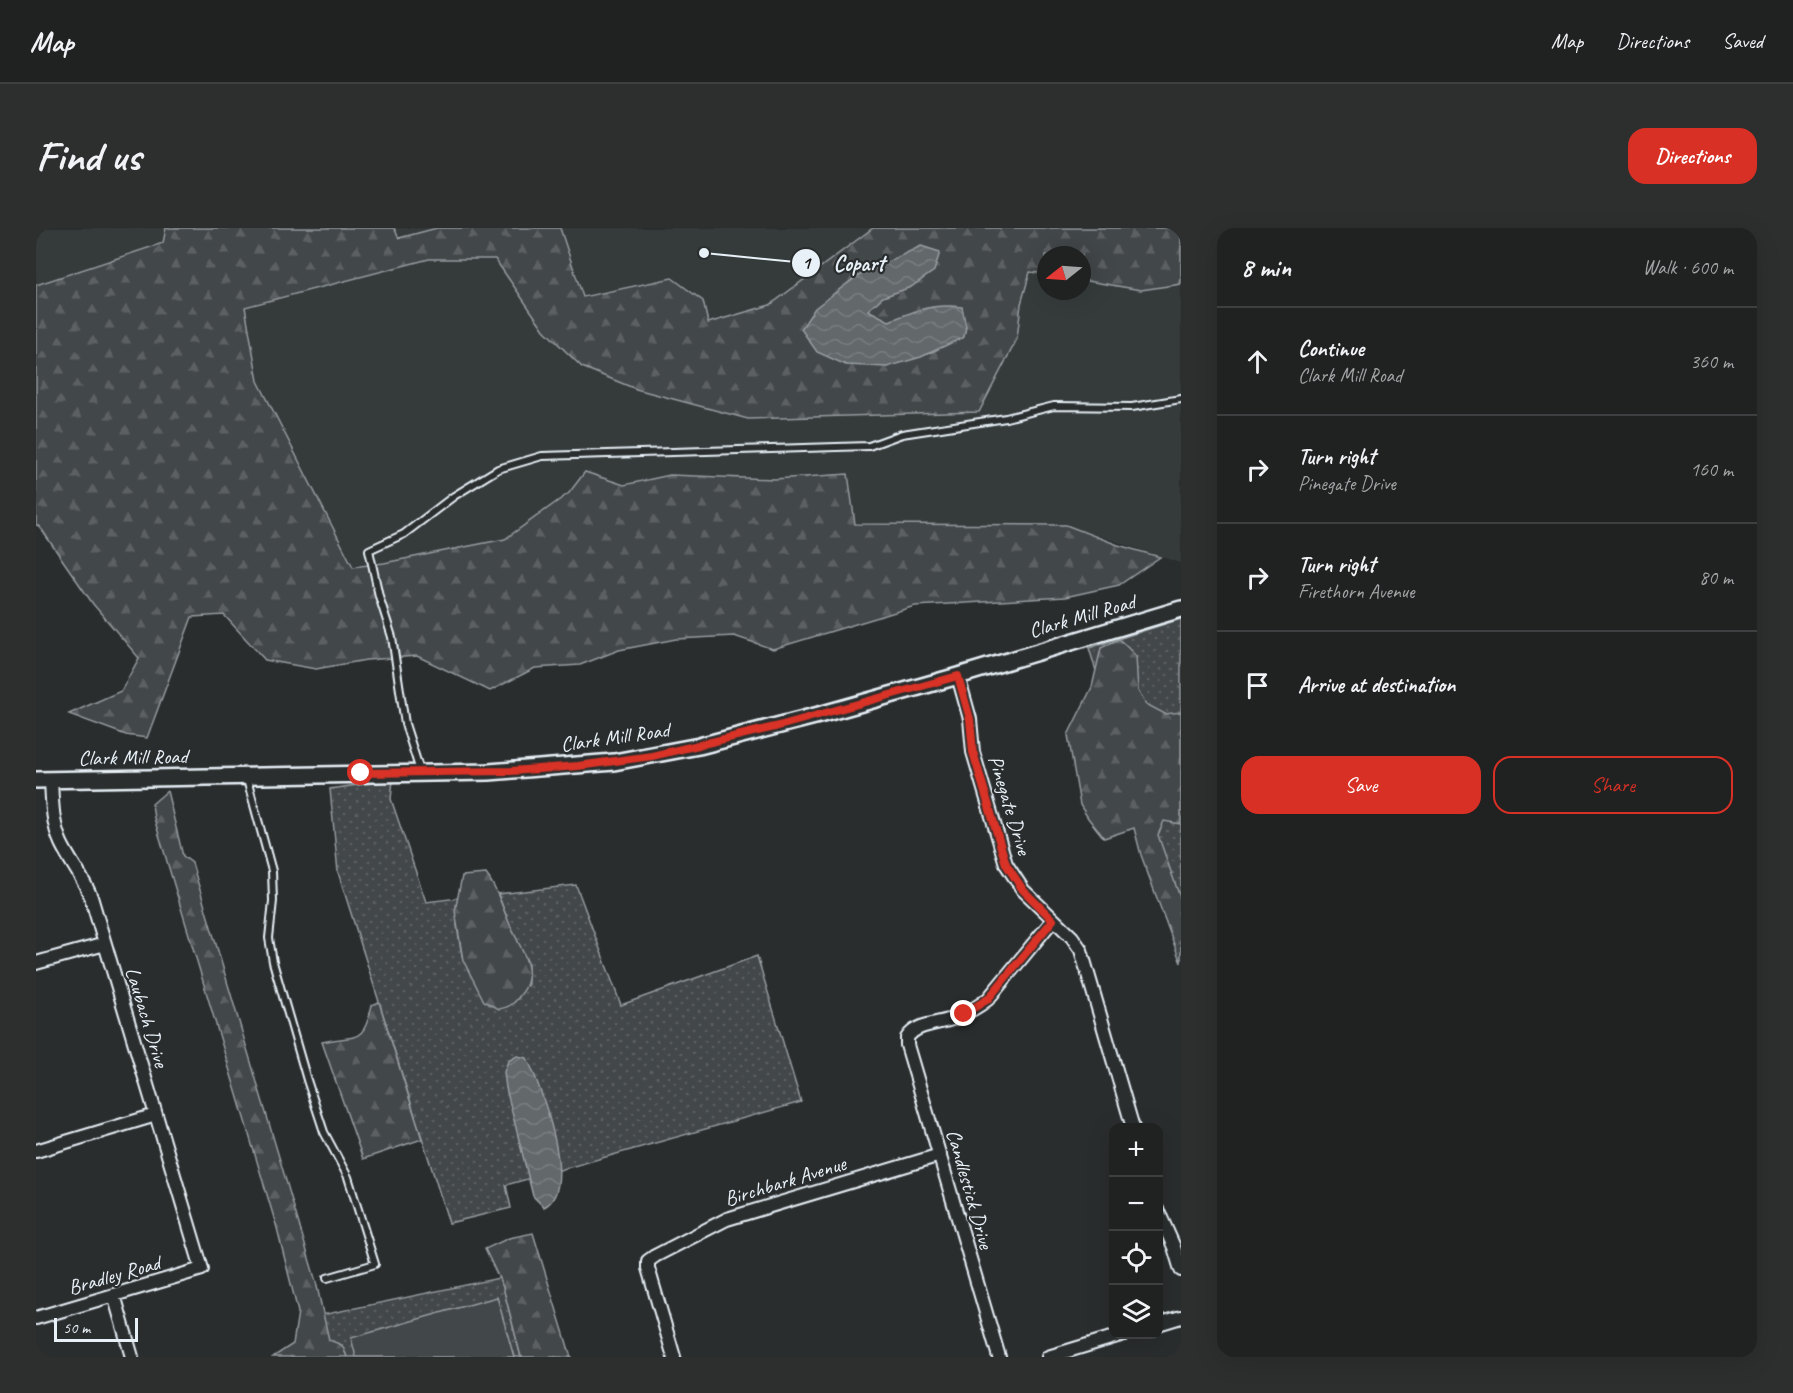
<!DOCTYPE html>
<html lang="en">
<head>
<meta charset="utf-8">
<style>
	body { margin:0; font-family:Caveat,sans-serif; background:#2d2f2f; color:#f1f3f6 }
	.controls { position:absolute; right:18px; bottom:18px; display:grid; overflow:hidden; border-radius:12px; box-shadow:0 6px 24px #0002 }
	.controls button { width:54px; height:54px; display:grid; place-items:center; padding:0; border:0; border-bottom:2px solid #3d3f40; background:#202222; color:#f1f3f6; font:30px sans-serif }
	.compass { position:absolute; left:1001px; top:18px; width:54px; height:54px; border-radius:50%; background:#202222; box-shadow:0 6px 24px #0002; rotate:253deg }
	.scale { position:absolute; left:18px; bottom:15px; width:84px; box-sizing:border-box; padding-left:6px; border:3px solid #e8f1f8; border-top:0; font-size:16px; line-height:21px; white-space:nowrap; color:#e8f1f8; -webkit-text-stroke:4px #2a2d2e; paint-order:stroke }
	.stop { position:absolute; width:18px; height:18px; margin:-14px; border:4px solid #d93025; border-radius:50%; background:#fff }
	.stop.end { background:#d93025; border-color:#fff; box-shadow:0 2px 6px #0008 }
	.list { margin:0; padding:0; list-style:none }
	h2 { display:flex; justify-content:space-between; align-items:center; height:78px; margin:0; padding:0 24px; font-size:26px }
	h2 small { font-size:20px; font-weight:400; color:#a2a4a5 }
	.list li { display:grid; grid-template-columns:39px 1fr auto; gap:18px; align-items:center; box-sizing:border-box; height:108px; padding:0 24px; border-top:2px solid #3d3f40 }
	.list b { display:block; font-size:22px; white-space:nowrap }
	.list p { margin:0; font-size:20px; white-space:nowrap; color:#a2a4a5 }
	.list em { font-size:20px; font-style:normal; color:#a2a4a5 }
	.actions { display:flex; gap:12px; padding:18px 24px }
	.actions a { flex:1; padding:14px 0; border:2px solid #d93025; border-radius:18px; text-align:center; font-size:21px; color:#d93025 }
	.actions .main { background:#d93025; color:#fff }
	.icon { flex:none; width:33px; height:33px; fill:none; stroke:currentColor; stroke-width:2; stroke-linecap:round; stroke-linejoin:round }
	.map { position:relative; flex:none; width:1145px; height:1129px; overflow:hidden; border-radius:18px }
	header { display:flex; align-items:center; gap:36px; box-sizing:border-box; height:84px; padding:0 30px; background:#202222; border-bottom:2px solid #3d3f40 }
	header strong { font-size:28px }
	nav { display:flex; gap:33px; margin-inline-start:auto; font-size:21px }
	.intro { display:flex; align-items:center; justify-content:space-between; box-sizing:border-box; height:144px; padding:0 36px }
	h1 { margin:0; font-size:42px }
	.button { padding:15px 27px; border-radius:18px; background:#d93025; color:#fff; font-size:21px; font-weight:700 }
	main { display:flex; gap:36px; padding:0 36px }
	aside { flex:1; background:#202222; border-radius:18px; box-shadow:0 6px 24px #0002 }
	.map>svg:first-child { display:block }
	.built { fill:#363a3b }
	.green { fill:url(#green-dots); stroke:#959ca0; stroke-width:1.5 }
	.forest { fill:url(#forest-firs); stroke:#959ca0; stroke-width:1.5 }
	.pitch { fill:#424648; stroke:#959ca0; stroke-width:1.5 }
	.water { fill:url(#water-waves); stroke:#989fa3; stroke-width:1.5 }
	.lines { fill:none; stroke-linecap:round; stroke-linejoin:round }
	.service-casing { stroke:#e8f1f8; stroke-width:10 }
	.minor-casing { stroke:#e8f1f8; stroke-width:16 }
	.tertiary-casing { stroke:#e8f1f8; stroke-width:20 }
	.service { stroke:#2a2d2e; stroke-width:6 }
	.minor { stroke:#2a2d2e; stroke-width:12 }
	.tertiary { stroke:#2a2d2e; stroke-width:15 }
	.route { stroke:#d93025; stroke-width:8 }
	.labels { text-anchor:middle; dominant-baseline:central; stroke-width:4.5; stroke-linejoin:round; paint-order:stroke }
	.street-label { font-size:21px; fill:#e8f1f8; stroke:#2a2d2e }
	.leader { fill:none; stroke:#e8f1f8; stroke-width:2 }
	.callout-dot { fill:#e8f1f8; stroke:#2a2d2e; stroke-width:2 }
	.mark-label { font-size:18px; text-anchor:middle; font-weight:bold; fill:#111 }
	.callout-label { font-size:22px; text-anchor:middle; font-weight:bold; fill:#e8f1f8; stroke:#2a2d2e; stroke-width:4.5; stroke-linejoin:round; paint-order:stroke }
</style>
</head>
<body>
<header>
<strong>Map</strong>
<nav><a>Map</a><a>Directions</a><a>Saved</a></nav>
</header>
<div class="intro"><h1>Find us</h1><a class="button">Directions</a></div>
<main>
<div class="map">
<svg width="1145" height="1129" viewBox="0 0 1145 1129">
	<defs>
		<pattern id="green-dots" width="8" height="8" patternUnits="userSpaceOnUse" patternTransform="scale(1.5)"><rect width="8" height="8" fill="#424648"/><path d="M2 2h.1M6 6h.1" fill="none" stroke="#5d6163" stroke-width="1.8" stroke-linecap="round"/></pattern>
		<pattern id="forest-firs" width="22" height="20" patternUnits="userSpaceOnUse" patternTransform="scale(1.5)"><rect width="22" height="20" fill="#424648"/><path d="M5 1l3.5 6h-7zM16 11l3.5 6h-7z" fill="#5d6163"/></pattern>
		<pattern id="water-waves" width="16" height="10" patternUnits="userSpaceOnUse" patternTransform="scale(1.5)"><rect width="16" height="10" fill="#63686b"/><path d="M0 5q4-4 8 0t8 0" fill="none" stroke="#797e81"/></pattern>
	</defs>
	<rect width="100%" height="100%" fill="#2a2d2e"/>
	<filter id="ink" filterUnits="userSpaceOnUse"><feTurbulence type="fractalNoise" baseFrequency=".0167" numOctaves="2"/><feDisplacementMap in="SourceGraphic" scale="12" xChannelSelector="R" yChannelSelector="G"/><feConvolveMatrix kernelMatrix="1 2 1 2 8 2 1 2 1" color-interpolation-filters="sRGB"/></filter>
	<g filter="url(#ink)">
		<!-- built -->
		<path class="built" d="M0 0H130L127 15 0 57Z
			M358 0H401L363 10Z
			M524 0H837L734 77 672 95 636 50 547 69Z
			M393 31H460L508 102 981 111 985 76 994 43 1010 46V63H1046V52L1105 62 1145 56V335L1030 297 818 296 811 246 738 251 634 247 588 257 549 244 533 265 469 311 348 335 317 339 222 153 209 79Z"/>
		<!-- green -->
		<path class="green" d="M1145 391V720L1053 420Z
			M357 552 355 571 390 674 422 670C418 692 423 711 427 732L492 758V735L473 695 462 666 540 657 585 777 721 728 765 874 470 957 475 980 413 995 302 644 294 561Z
			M463 1050 467 1059 485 1129H311L306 1117 287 1111 281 1088Z"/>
		<!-- forest -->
		<path class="forest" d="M130 0H358L363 10 401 0H524L547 69 636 50 667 73 672 95 734 77 837 0H1145V56L1105 62 1046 52V27H1010V46L994 44 985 76 981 111 943 184 712 191 600 161 546 139 508 102 459 31H393L209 79 222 153 317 339 348 335 469 311 533 265 549 244 588 257 634 247 738 251 812 246 819 296 1030 297 1082 317 1124 329 1083 357 1029 369 879 378 737 421 698 408 640 411 583 422 544 437 499 440 454 463 381 428 330 432 280 441 229 432 188 387 156 389 111 510 90 507 33 486 85 463 103 430 57 376 3 298 0 297V57L127 15Z
			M1083 411 1100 428 1102 463 1110 476 1129 486 1145 484V596L1128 593 1122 607 1145 672V735L1105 627 1098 600 1068 610 1052 590 1044 577 1032 507 1056 459 1065 420Z
			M131 563 147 628 156 635 280 1054 293 1112 306 1117 311 1129H237L257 1116 262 1084 241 1000 118 590 116 576Z
			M450 646C462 661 466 680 474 697 484 720 503 744 485 766 478 776 474 779 463 781L448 773 427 732 419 683 426 648Z
			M343 774 386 911 327 931 286 814C320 806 327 818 336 777Z
			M497 1005 535 1129H485L467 1059 449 1021 473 1010Z"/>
		<!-- pitch -->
		<path class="pitch" d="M461 1069 478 1129H320L315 1110Z"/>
		<!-- water -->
		<path class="water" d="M885 18 904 24 898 43 875 59 847 69 832 82 853 93C881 82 896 75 926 79L930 99 928 109 885 129 851 139 810 137 781 124 765 101 779 80 820 49Z
			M481 828 491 830C504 857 544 961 508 979L497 968 470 860 468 844 472 833Z"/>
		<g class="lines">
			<!-- service casing -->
			<g class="service-casing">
				<path id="service" d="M384 543 369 496 356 409 343 368 333 322 368 306 418 268 462 241 506 228 833 218 866 206 970 190 1018 178 1096 179 1145 171
					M210 548 236 643 237 673 233 710 237 734 271 852 288 904 312 949 339 1036 291 1050"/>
			</g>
			<!-- minor casing -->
			<g class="minor-casing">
				<path id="minor" d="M922 448 934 491 937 524 970 636 987 662 1036 709 1045 722 1097 900
					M0 735 69 716
					M0 923 120 887
					M1122 983 1138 1019 1145 1042
					M78 1067 96 1129
					M0 1090 166 1041 55 669C47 649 34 634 25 615 16 595 16 572 15 551
					M1122 1096 1145 1089
					M638 1129 612 1040V1033L619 1028 691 991 904 927
					M963 1129 871 817V810C880 795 904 796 919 790 931 785 942 779 952 771L1017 692
					M1012 1129 1088 1106"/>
			</g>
			<!-- tertiary casing -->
			<g class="tertiary-casing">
				<path id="tertiary" d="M0 552 453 544 578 534 663 518 783 487 922 448 1145 381"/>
			</g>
			<!-- service -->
			<use href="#service" class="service"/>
			<!-- minor -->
			<use href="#minor" class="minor"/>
			<!-- tertiary -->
			<use href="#tertiary" class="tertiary"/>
		</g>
	</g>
	<g class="lines" filter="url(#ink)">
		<!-- route -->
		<path class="route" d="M325 545 475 543 542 538 616 528 739 499 922 448 934 491 937 524 970 636 987 662 1017 692 952 771 928 786"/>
	</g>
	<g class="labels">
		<!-- street labels -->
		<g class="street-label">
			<text transform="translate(1046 388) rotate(-16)">Clark Mill Road</text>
			<text transform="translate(579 509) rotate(-8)">Clark Mill Road</text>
			<text transform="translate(97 529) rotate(-1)">Clark Mill Road</text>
			<text transform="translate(974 577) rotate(73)">Pinegate Drive</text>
			<text transform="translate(111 789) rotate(73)">Laubach Drive</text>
			<text transform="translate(749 953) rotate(-17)">Birchbark Avenue</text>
			<text transform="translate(934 961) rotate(74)">Candlestick Drive</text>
			<text transform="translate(78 1047) rotate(-16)">Bradley Road</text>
		</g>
	</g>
	<!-- callouts -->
	<path class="leader" d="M668 25L770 35"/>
	<g class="callout-dot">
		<circle cx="668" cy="25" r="6"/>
		<circle cx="770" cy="35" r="15"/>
	</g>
	<g class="mark-label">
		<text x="770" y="41">1</text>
	</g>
	<g class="callout-label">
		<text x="823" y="43">Copart</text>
	</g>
</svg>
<div class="controls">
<button>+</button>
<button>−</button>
<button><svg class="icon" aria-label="locate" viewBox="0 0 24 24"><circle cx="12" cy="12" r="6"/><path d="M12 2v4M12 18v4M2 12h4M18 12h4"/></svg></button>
<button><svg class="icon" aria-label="layers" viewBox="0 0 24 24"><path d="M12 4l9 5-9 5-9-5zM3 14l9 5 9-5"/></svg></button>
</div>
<svg class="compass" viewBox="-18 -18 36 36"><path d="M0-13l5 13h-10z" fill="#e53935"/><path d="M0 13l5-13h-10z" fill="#a2a4a5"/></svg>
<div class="scale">50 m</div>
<div class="stop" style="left:325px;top:545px"></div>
<div class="stop end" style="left:928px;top:786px"></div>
</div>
<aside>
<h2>8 min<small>Walk · 600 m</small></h2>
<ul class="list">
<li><svg class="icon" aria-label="ahead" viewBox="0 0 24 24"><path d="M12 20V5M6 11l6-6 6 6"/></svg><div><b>Continue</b><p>Clark Mill Road</p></div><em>360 m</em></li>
<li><svg class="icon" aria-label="right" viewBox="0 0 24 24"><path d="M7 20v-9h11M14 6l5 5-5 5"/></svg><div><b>Turn right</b><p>Pinegate Drive</p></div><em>160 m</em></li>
<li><svg class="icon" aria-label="right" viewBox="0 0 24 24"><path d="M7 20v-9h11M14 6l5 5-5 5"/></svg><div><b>Turn right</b><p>Firethorn Avenue</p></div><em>80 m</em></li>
<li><svg class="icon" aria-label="arrive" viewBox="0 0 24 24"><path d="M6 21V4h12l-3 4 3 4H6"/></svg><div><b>Arrive at destination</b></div></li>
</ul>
<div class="actions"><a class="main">Save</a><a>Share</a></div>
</aside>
</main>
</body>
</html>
